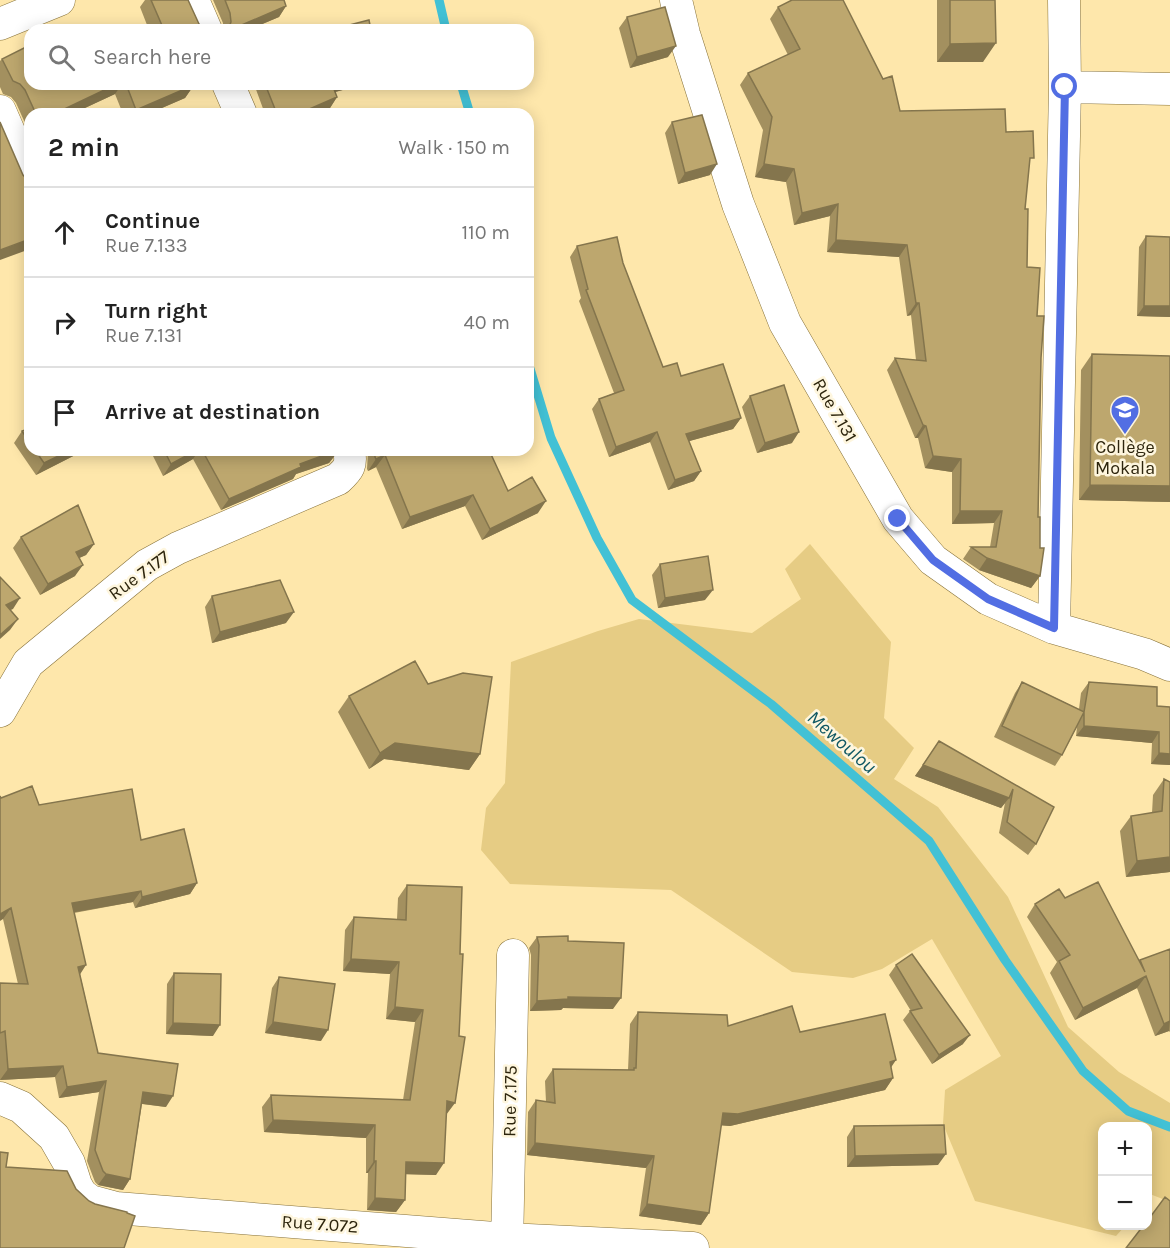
<!DOCTYPE html>
<html lang="en">
<head>
<meta charset="utf-8">
<style>
	body { margin:0; font-family:Karla,sans-serif; background:#f6f6f6; color:#222 }
	.controls { position:absolute; right:18px; bottom:18px; display:grid; overflow:hidden; border-radius:12px; box-shadow:0 3px 15px #0003 }
	.controls button { width:54px; height:54px; display:grid; place-items:center; padding:0; border:0; border-bottom:2px solid #e0e0e0; background:#fff; color:#222; font:30px sans-serif }
	.stop { position:absolute; width:18px; height:18px; margin:-14px; border:4px solid #526ee3; border-radius:50%; background:#fff }
	.stop.end { background:#526ee3; border-color:#fff; box-shadow:0 2px 6px #0008 }
	.list { margin:0; padding:0; list-style:none }
	h2 { display:flex; justify-content:space-between; align-items:center; height:78px; margin:0; padding:0 24px; font-size:26px }
	h2 small { font-size:20px; font-weight:400; color:#767676 }
	.list li { display:grid; grid-template-columns:39px 1fr auto; gap:18px; align-items:center; box-sizing:border-box; height:90px; padding:0 24px; border-top:2px solid #e0e0e0 }
	.list b { display:block; font-size:22px; white-space:nowrap }
	.list p { margin:0; font-size:20px; white-space:nowrap; color:#767676 }
	.list em { font-size:20px; font-style:normal; color:#767676 }
	.icon { flex:none; width:33px; height:33px; fill:none; stroke:currentColor; stroke-width:2; stroke-linecap:round; stroke-linejoin:round }
	.map { position:relative; flex:none; width:1170px; height:1248px; overflow:hidden }
	.search { position:absolute; background:#fff; box-shadow:0 3px 15px #0003; left:24px; top:24px; width:510px; height:66px; display:flex; align-items:center; gap:15px; box-sizing:border-box; padding:0 21px; border-radius:18px; color:#767676; font-size:22px }
	.panel { position:absolute; background:#fff; box-shadow:0 3px 15px #0003; left:24px; top:108px; width:510px; height:348px; border-radius:18px }
	.map>svg:first-child { display:block }
	.green { fill:#e6cc84 }
	.lines { fill:none; stroke-linecap:round; stroke-linejoin:round }
	.stream { stroke:#42c1d5; stroke-width:9 }
	.street-casing { stroke:#87723a; stroke-width:33 }
	.street { stroke:#fff; stroke-width:32 }
	.wall { fill:#a3905f }
	.shaded-wall { fill:#84754d }
	.building { fill:#bda76e; stroke:#84754d; stroke-width:1.5 }
	.route { stroke:#526ee3; stroke-width:8 }
	.labels { text-anchor:middle; dominant-baseline:central; stroke-width:5; stroke-linejoin:round; paint-order:stroke }
	.street-label { font-size:18px; fill:#2d250d; stroke:#fef6de }
	.poi-label { font-size:18px; fill:#2d250d; stroke:#fef6de }
	.water-label { font-size:20px; font-style:italic; fill:#125964; stroke:#fef6de }
</style>
</head>
<body>
<div class="map">
<svg width="1170" height="1248" viewBox="0 0 1170 1248">
	<rect width="100%" height="100%" fill="#fee7ab"/>
	<!-- green -->
	<path class="green" d="M810 544 891 642 884 718 914 748 894 779 938 807 1008 897 1068 1027 1119 1072 1170 1103V1202L1150 1194 1148 1197V1126H1102V1226H1125L1116 1236 975 1201 943 1124 945 1090 1001 1056 932 939 882 969 853 978 792 972 671 890 510 884 481 850 486 808 505 783 511 662 598 631 639 619 752 633 801 599 785 569Z"/>
	<g class="lines">
		<!-- stream -->
		<path class="stream" d="M439 0 446 30
			M461 84 470 114
			M528 362 551 438 597 538 632 600 771 704 929 841 1005 960 1083 1071 1128 1111 1170 1127"/>
		<!-- street casing -->
		<g class="street-casing">
			<path id="street" d="M193 0 206 30
				M676 0 684 34 738 204 785 323 898 519 933 560 988 599 1054 628 1144 654 1170 665
				M0 24 59 0
				M228 84 241 114
				M1065 87 1170 89
				M0 111 30 180
				M1054 628 1065 87 1064 0
				M0 711 28 663 147 565 178 548 338 479C349 469 352 465 349 450
				M0 1098 21 1107 54 1137 69 1163 76 1185 81 1194 90 1201 116 1208 507 1239 693 1248
				M507 1248 513 955"/>
		</g>
		<!-- street -->
		<use href="#street" class="street"/>
	</g>
	<!-- wall -->
	<path class="wall" d="M145 0H188L199 24 203 30H149L140 7Z
		M213 0H284L286 6 279 17 248 30H223V23Z
		M937 0H995L983 62H937Z
		M778 7 883 79 900 111 1006 132 1029 165 1025 209 1027 267 1037 316 1041 358 1038 517 1040 576 1031 588 979 570 963 559 971 547H990L994 523 952 524V472L925 468 918 438H915L887 370 895 358 916 360 911 315 907 316 899 257 827 252 830 216 794 225 786 182 755 177 763 130 740 85 748 73 788 55 770 19Z
		M627 17 668 57 630 68 619 28Z
		M2 59 30 84 194 85 185 98 148 114H123L115 94 72 114H30V134L16 103 11 97 3 94 0 87V61Z
		M254 84H365L335 92 337 97 330 108 315 114H265Z
		M672 122 710 175 678 184 665 133Z
		M1146 236 1170 317 1137 316 1139 247Z
		M577 246 623 263 663 367 681 376 741 418 733 429 689 441 701 471 694 481 668 490 650 442 609 457 592 409 599 399 614 393 579 301 581 298 570 257Z
		M1092 354 1170 356V502L1079 500 1081 370Z
		M750 396 792 443 757 453 742 407Z
		M30 428V450H85L36 475 14 443 22 431Z
		M150 450H339L329 463 296 474 293 479 221 510 193 459 163 476Z
		M367 450H489L508 491 538 513 482 540 465 506 402 529 376 467 368 471 367 469 368 452Z
		M21 537 94 544 86 555 79 558 75 576 40 595 13 548Z
		M660 564 705 600 658 608 652 575Z
		M212 596 286 623 212 643 205 607Z
		M1022 682 1079 709 1081 693 1089 682 1157 706 1170 707V765L1151 764 1152 743 1076 736 1077 727 1062 755 1055 766 994 737 1015 693Z
		M428 684 480 754 469 770 384 759 369 769 338 712 349 696Z
		M939 741 1054 807 1036 844 1028 855 999 833 1005 803 1001 808 915 776Z
		M1164 779 1170 872 1126 877 1120 831 1131 816 1152 813 1153 795Z
		M1 798 39 805 141 840 197 883 190 894 135 908 133 902 74 913 80 974 98 1053 166 1107 142 1104 130 1179 123 1190 98 1185 95 1182 87 1161 99 1092 59 1098 55 1077 0 1080V983L18 984 3 919Z
		M407 885 446 1115 436 1175 405 1174V1200L396 1212 367 1210 368 1173H366V1138L264 1132 262 1107 271 1095 403 1100 415 1022 386 1019 390 974 343 971 345 930 354 917 397 919 398 898Z
		M1065 898 1139 961 1140 960 1170 949V1032L1169 1031 1155 1036 1137 988 1075 1020 1050 973 1057 962 1027 917 1035 904Z
		M537 937 568 941 613 1009 563 1008 561 1010 530 1011 531 955 529 948Z
		M896 965 963 1044 932 1064 903 1020 910 1011H911L889 975Z
		M174 973 213 1036 166 1034 167 984Z
		M279 977 321 1041 265 1033 272 988Z
		M638 1012 728 1026 800 1032 891 1068 893 1078 885 1090 730 1126 721 1125 709 1213 701 1225 639 1216 646 1168 527 1155 528 1112 536 1100 546 1102 545 1081 553 1069 628 1070 630 1024Z
		M854 1126 938 1165 847 1167V1137Z"/>
	<!-- shaded-wall -->
	<path class="shaded-wall" d="M286 6 279 17 248 30H230Z
		M996 43 983 62H937L950 44Z
		M676 46 668 57 630 68 637 57Z
		M117 84H122L115 94 72 114H54Z
		M332 84H365L324 95Z
		M194 85 185 98 148 114H133L136 110Z
		M337 97 330 108 315 114H298Z
		M717 164 710 175 678 184 685 173Z
		M764 164 794 169 786 182 755 177Z
		M838 204 830 216 794 225 802 213Z
		M30 239V249L0 260V250Z
		M836 240 907 245 899 257 827 252Z
		M916 303H919L911 315 907 316Z
		M1144 306H1170V317L1137 316Z
		M741 418 733 429 679 444 686 434Z
		M923 425 926 426 918 438H915Z
		M657 432 650 442 609 457 616 447Z
		M799 432 792 443 757 453 765 443Z
		M71 450H85L36 475 44 463Z
		M197 450H199L193 459 163 476 171 464Z
		M339 450 329 463 296 474 293 479 221 510 229 499 300 464Z
		M385 455 376 467 368 471 376 459Z
		M933 456 961 459 952 472 925 468Z
		M701 471 694 481 668 490 675 480Z
		M1090 485 1170 486V502L1079 500Z
		M473 495 465 506 402 529 410 517Z
		M546 501 538 513 482 540 490 529Z
		M960 511H1002L994 523 952 524Z
		M94 544 86 555 68 563 76 552Z
		M987 558 1040 576 1031 588 979 570Z
		M83 565 75 576 40 595 48 584Z
		M713 590 705 600 658 608 665 598Z
		M20 598 13 609 0 615 6 605Z
		M294 612 286 623 212 643 220 632Z
		M18 619 10 630 0 639V635Z
		M1084 726 1159 732 1152 743 1076 736Z
		M395 743 480 754 469 770 384 759 369 769 380 753Z
		M1159 753 1170 754V765L1151 764Z
		M923 765 1009 798 1001 808 915 776Z
		M1170 857V872L1126 877 1137 861Z
		M197 883 190 894 135 908 142 897Z
		M141 891 133 902 64 914 72 903Z
		M11 908 3 919 0 921V914Z
		M351 959 399 962 390 974 343 971Z
		M86 965 79 976 78 967Z
		M1146 976 1137 988 1075 1020 1083 1008Z
		M568 997 621 998 613 1009 563 1008 561 1010 530 1011 537 1001Z
		M395 1007 423 1010 415 1022 386 1019Z
		M1170 1021 1169 1031 1155 1036 1164 1024Z
		M273 1022 328 1030 321 1041 265 1033Z
		M173 1023 220 1025 213 1036 166 1034Z
		M970 1035 963 1044 932 1064 939 1055Z
		M896 1060 888 1072 890 1062Z
		M63 1066 55 1077 0 1080 8 1069Z
		M893 1078 885 1090 730 1126 715 1125 723 1113Z
		M106 1081 99 1092 59 1098 67 1087Z
		M143 1092 173 1096 166 1107 136 1103Z
		M447 1101 455 1103 446 1115Z
		M273 1120 375 1125 366 1138 264 1132Z
		M535 1143 654 1156 646 1168 527 1155Z
		M946 1154 938 1165 847 1167 855 1156Z
		M374 1161H376L368 1173H366Z
		M406 1162 444 1163 436 1175 397 1174Z
		M106 1174 130 1179 123 1190 98 1185Z
		M375 1198 405 1200 396 1212 367 1210Z
		M647 1204 709 1213 701 1225 639 1216Z"/>
	<!-- building -->
	<path class="building" d="M151 0H188L199 24 203 30H164Z
		M225 0H284L286 6 230 30H228L231 22 230 13Z
		M792 0H843L883 79 892 76 900 111 1005 109 1006 132 1033 131 1034 158H1030L1025 209H1028L1027 267 1040 268 1037 316H1044L1041 358 1038 517H1040V548H1044L1040 576 987 558 971 547H996L1002 511H960L961 459 933 456 926 426 923 425 895 358 926 361 919 303H916L907 245 836 240 838 204 802 213 794 169 764 164 772 117 748 73 800 49 778 7Z
		M950 0H995L996 43 950 44Z
		M665 7 676 46 637 57 627 17Z
		M369 20 371 30H330Z
		M30 45V84H117L54 114H36L25 90 20 84 13 81 2 59Z
		M126 84H194V85L136 110Z
		M265 84H332L337 97 298 114H277Z
		M702 115 717 164 685 173 672 122Z
		M0 122 23 175 30 182V239L0 250Z
		M1146 236 1170 237V306H1144Z
		M617 237 623 263 663 367 677 363 681 376 723 364 741 418 686 434 701 471 675 480 657 432 616 447 599 399 624 390 586 290 588 289 577 246Z
		M1092 354 1170 356V486L1090 485Z
		M784 385 799 432 765 443 750 396Z
		M30 428V443L22 431Z
		M35 450H71L44 463Z
		M164 450H197L171 464Z
		M202 450H338L300 464 301 467 229 499Z
		M375 450H489L508 491 532 477 546 501 490 529 473 495 410 517 385 455 376 459 375 457Z
		M78 505 94 544 76 552 83 565 48 584 21 537Z
		M708 556 713 590 665 598 660 564Z
		M0 577 20 598 6 605 18 619 0 635Z
		M280 580 294 612 220 632 212 596Z
		M415 661 428 684 463 673 492 677 480 754 395 743 380 753 349 696Z
		M1022 682 1084 712 1089 682 1157 687V706L1170 707V754L1159 753V732L1084 726V712L1062 755 1002 726Z
		M939 741 1054 807 1036 844 1007 822 1013 789 1009 798 923 765Z
		M1164 779 1170 782V857L1137 861 1131 816 1162 811Z
		M32 786 39 805 132 789 141 840 184 829 197 883 142 897 141 891 72 903 86 965 78 967 98 1053 178 1064 173 1096 143 1092 130 1179 106 1174 103 1171 95 1150 106 1081 67 1087 63 1066 8 1069 5 1031 0 1033V983L28 984 11 908 0 914V796L1 798Z
		M1098 882 1145 972 1140 960 1170 949V1021L1164 1024 1146 976 1083 1008 1059 961 1070 955 1035 904 1059 889 1065 898Z
		M407 885 462 887 460 954H463L459 1036 465 1037 455 1103 447 1101 444 1163 406 1162 405 1200 375 1198 376 1161H374L375 1125 273 1120 271 1095 410 1100 423 1010 395 1007 399 962 351 959 354 917 406 920Z
		M568 936V941L624 943 621 998 568 997V999L537 1001 539 945 537 937Z
		M912 954 970 1035 939 1055 910 1011 922 1008 896 965Z
		M174 973 221 974 220 1025 173 1023Z
		M279 977 335 984 328 1030 273 1022Z
		M792 1006 800 1032 885 1014 896 1060 890 1062 893 1078 738 1114 723 1113 709 1213 647 1204 654 1156 535 1143 536 1100 555 1103 553 1069 634 1070V1068H636L638 1012 727 1015 728 1026Z
		M944 1125 946 1154 855 1156 854 1126Z
		M0 1152 8 1153 6 1167 67 1171 76 1189 89 1201 95 1204 127 1212V1213L135 1216 124 1248H0Z
		M1165 1197 1170 1201V1248H1126L1143 1226H1148V1220Z"/>
	<g class="lines">
		<!-- route -->
		<path class="route" d="M898 519 933 560 988 599 1054 628 1065 87"/>
	</g>
	<!-- icons -->
	<defs>
		<g id="school-pin" transform="scale(1.5)"><path d="M0 17L-7.5 6A9.5 9.5 0 1 1 7.5 6Z" fill="#526ee3" stroke="#fef6de"/><path d="M0-5L7-2L0 1L-7-2ZM-4 1L0 2.5L4 1V4Q0 6-4 4Z" fill="#fff"/></g>
	</defs>
	<g fill-rule="evenodd">
		<use href="#school-pin" x="1125" y="410"/>
	</g>
	<g class="labels">
		<!-- street labels -->
		<g class="street-label">
			<text transform="translate(835 410) rotate(60)">Rue 7.131</text>
			<text transform="translate(139 575) rotate(-36)">Rue 7.177</text>
			<text transform="translate(510 1101) rotate(-89)">Rue 7.175</text>
			<text transform="translate(320 1224) rotate(4)">Rue 7.072</text>
		</g>
		<!-- poi labels -->
		<g class="poi-label">
			<text x="1125" y="447">Collège<tspan x="1125" dy="21">Mokala</tspan></text>
		</g>
		<!-- water labels -->
		<g class="water-label">
			<text transform="translate(842 742) rotate(41)">Mewoulou</text>
		</g>
	</g>
</svg>
<div class="controls">
<button>+</button>
<button>−</button>
</div>
<div class="stop" style="left:1065px;top:87px"></div>
<div class="stop end" style="left:898px;top:519px"></div>
<div class="search"><svg class="icon" aria-label="search" viewBox="0 0 24 24"><circle cx="10" cy="10" r="6"/><path d="M15 15l6 6"/></svg>Search here</div>
<section class="panel">
<h2>2 min<small>Walk · 150 m</small></h2>
<ul class="list">
<li><svg class="icon" aria-label="ahead" viewBox="0 0 24 24"><path d="M12 20V5M6 11l6-6 6 6"/></svg><div><b>Continue</b><p>Rue 7.133</p></div><em>110 m</em></li>
<li><svg class="icon" aria-label="right" viewBox="0 0 24 24"><path d="M7 20v-9h11M14 6l5 5-5 5"/></svg><div><b>Turn right</b><p>Rue 7.131</p></div><em>40 m</em></li>
<li><svg class="icon" aria-label="arrive" viewBox="0 0 24 24"><path d="M6 21V4h12l-3 4 3 4H6"/></svg><div><b>Arrive at destination</b></div></li>
</ul>
</section>
</div>
</body>
</html>
